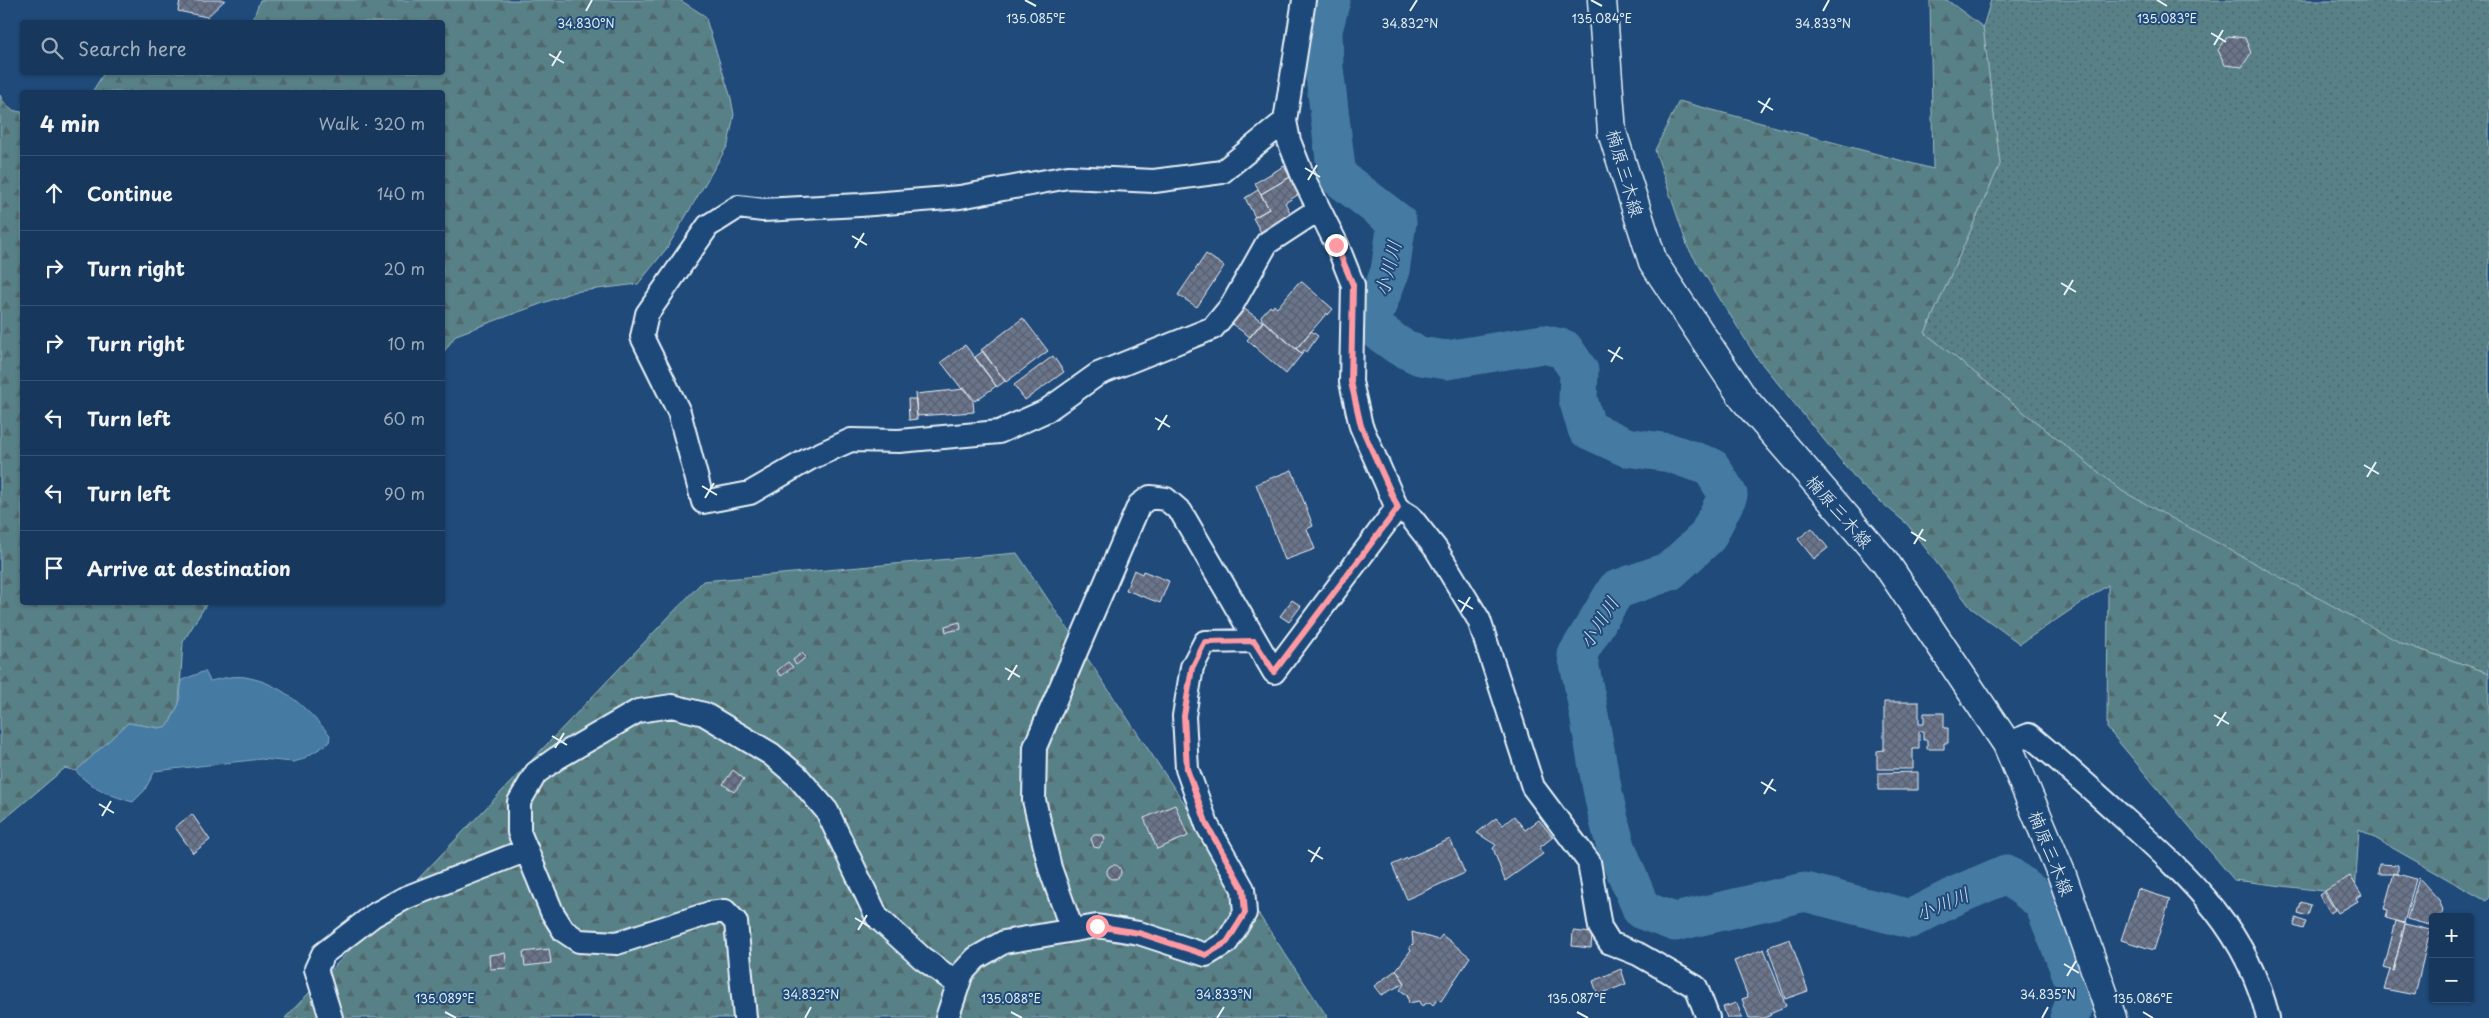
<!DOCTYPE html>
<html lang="en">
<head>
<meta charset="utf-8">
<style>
	body { margin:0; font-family:"Playpen Sans","Klee One",sans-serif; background:#203f62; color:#f1f3f6 }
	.controls { position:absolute; right:15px; bottom:15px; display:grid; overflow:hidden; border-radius:5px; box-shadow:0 1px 4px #0004 }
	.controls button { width:45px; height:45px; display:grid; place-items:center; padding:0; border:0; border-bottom:1px solid #365272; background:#17385c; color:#f1f3f6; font:25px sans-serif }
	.stop { position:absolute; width:15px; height:15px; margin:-11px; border:4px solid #ff9aa2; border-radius:50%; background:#fff }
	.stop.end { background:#ff9aa2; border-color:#fff; box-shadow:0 1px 5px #0008 }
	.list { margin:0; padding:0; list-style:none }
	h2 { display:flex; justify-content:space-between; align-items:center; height:65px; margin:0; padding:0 20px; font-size:21px }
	h2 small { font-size:16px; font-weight:400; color:#9eacbb }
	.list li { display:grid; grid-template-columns:32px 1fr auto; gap:15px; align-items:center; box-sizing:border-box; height:75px; padding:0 20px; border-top:1px solid #365272 }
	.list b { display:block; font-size:19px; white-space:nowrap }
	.list em { font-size:16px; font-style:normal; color:#9eacbb }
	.icon { flex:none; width:28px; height:28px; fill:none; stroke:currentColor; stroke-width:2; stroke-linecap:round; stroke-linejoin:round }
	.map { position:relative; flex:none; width:2489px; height:1018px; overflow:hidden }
	.search { position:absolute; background:#17385c; box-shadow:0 1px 4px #0004; left:20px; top:20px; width:425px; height:55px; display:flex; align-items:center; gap:12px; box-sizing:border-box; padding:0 18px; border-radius:5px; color:#9eacbb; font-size:19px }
	.panel { position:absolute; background:#17385c; box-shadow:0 1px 4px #0004; left:20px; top:90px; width:425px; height:515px; border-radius:5px }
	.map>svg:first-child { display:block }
	.grass { fill:url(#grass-dots); stroke:#a0b9c0 }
	.forest { fill:url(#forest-firs); stroke:#a0b9c0 }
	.water { fill:#447aa2; stroke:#86aac4 }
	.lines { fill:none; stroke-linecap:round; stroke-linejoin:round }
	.river { stroke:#447aa2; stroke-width:39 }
	.building { fill:url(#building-cross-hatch); stroke:#e8f1f8 }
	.street-casing { stroke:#e8f1f8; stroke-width:26 }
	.secondary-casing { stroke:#e8f1f8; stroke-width:31 }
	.street { stroke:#1f4a7a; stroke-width:22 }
	.secondary { stroke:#1f4a7a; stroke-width:28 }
	.route { stroke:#ff9aa2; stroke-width:6 }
	.ticks { fill:none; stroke:#e8f1f8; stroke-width:2 }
	.labels { text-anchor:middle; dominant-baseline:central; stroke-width:4; stroke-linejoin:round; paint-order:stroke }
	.street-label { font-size:18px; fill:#e8f1f8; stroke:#1f4a7a }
	.water-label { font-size:19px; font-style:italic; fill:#cfdfeb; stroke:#1f4a7a }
	.ticks-label { font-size:12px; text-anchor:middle; fill:#e8f1f8; stroke:#1f4a7a; stroke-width:4; stroke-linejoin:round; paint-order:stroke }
</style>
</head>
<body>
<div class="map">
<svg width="2489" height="1018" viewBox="0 0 2489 1018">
	<defs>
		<pattern id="grass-dots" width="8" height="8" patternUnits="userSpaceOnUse" patternTransform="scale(1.25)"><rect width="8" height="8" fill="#588187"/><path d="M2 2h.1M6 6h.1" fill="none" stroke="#50676c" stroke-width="1.8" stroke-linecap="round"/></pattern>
		<pattern id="forest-firs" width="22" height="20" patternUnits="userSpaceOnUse" patternTransform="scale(1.25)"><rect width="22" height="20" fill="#588187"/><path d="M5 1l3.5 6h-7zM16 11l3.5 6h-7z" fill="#50676c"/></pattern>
		<pattern id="building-cross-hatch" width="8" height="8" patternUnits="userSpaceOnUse" patternTransform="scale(1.25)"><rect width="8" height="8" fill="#6b748c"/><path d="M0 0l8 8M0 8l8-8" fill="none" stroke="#5a606e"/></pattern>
	</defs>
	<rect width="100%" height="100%" fill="#1f4a7a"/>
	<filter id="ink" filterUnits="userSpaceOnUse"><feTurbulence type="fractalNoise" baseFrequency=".02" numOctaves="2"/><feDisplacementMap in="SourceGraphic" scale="10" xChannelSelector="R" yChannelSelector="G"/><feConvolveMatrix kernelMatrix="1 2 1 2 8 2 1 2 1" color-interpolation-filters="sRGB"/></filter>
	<g filter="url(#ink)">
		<!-- grass -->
		<path class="grass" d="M1991 0H2489V673L2390 639 2122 491 1925 333 2000 164 1983 27Z"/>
		<!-- forest -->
		<path class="forest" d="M260 0H680L705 16 731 98 734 115 728 145 667 248 638 284 573 292 456 335 443 353 442 92H92L104 73 190 72 209 76 214 72H442V22H252Z
			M1930 0H1947L1983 27 2000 164 1925 333 2122 491 2401 643 2489 673V897L2486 901 2359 829 2355 895 2234 880 2107 728 2108 585 2020 644 1971 608 1907 524 1861 485 1757 358 1688 248 1655 150 1679 101 1933 169Z
			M0 95C5 106 10 111 22 112V602L207 603 183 642 179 704 168 726 160 728 128 723 76 771 65 768 0 823Z
			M1017 553 1328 1018H285L703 581Z"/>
		<!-- water -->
		<path class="water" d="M205 671 210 681C220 679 234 675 245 677 282 683 306 708 330 735L329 743 301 760 293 762 261 759 155 771 144 791 133 802C114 797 88 787 76 771L128 723 159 728 168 726 179 704 182 680Z"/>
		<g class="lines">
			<!-- river -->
			<path class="river" d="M1331 0 1323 30 1324 68 1337 176 1397 222 1390 271 1370 325 1399 346 1420 356 1447 360 1543 344 1564 349 1579 371 1578 399 1587 429 1626 447 1670 453 1711 467 1728 495 1707 537 1670 571 1616 590 1577 655C1592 717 1597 781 1615 843 1622 865 1633 888 1642 910L1675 922 1805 892 1910 919 1955 896 2006 874 2043 902 2079 993 2069 1018"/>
		</g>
		<!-- building -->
		<path class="building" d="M180 0H225L207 17 178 11Z
			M2228 36 2245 38 2251 53 2242 67 2225 65 2218 50Z
			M1284 166 1290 177 1261 194 1255 183Z
			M1290 177 1299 194 1285 203 1294 219 1263 236 1253 218 1269 209 1261 194Z
			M1258 190 1269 209 1255 217 1245 198Z
			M1206 254 1224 266 1197 307 1178 295Z
			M1302 282 1333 309 1328 315 1327 313 1296 349 1262 320 1261 316 1270 306 1272 308 1274 305 1277 308 1298 283Z
			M1243 308 1263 322 1250 337 1232 324Z
			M1023 318 1048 351 1006 382 981 350Z
			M1263 321 1302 354 1286 374 1247 340Z
			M1311 331 1318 336 1307 352 1304 350 1302 353 1296 349Z
			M965 345 996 386 975 401 964 387 962 389 941 362Z
			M983 351 1005 381 997 387 975 357Z
			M1053 356 1064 372 1025 400 1014 385Z
			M965 389 973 401 974 412 917 416 915 394Z
			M908 399H916L917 419 909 420Z
			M1292 470 1313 526 1307 529 1315 549 1285 560 1256 484Z
			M1812 528 1828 548 1814 559 1798 539Z
			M1134 570 1142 574 1143 571 1169 581 1160 603 1126 590Z
			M1292 600 1301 606 1289 622 1280 616Z
			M960 622 961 629 946 632 945 626Z
			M802 653 806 657 796 665 793 660Z
			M788 662 793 667 781 676 777 671Z
			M1884 702H1919V724H1924V713H1944V728H1948V743H1944V749H1927V740H1923V731H1919V749H1913V769H1877V751L1884 750Z
			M733 770 744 779 734 792 723 784Z
			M1918 772V790H1878V773Z
			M1175 805 1188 836 1157 849 1144 818Z
			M192 814 210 840 193 853 175 827Z
			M1514 816 1525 830 1539 820 1553 837 1539 848 1543 854 1505 881 1493 848 1496 845 1477 833 1496 818 1503 825Z
			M1094 835H1103L1105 839 1099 848 1094 847 1091 839Z
			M1450 839 1465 873 1407 899 1392 865Z
			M2379 864 2398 865V874H2378Z
			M1107 872a7 7 0 1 1 14 0a7 7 0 1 1-14 0Z
			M2394 873 2416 879 2404 923 2386 918 2388 910 2384 909Z
			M2350 876 2362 895 2356 898 2358 901 2338 913 2325 891Z
			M2419 878 2439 900 2443 910 2441 917H2433V926L2407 919Z
			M2138 889 2170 899 2154 950 2121 940Z
			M2324 892 2335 910 2330 913 2319 895Z
			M2301 902 2311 905 2308 916 2298 913Z
			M2296 918 2306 922 2303 929 2294 926Z
			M2396 921 2405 924 2393 971 2384 968Z
			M2405 924 2430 930 2415 995 2384 989 2390 970 2393 971Z
			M1573 931 1592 933 1591 948 1572 946Z
			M1412 932 1438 940 1442 935 1470 957 1441 1001 1438 999 1433 1005 1430 1002 1421 1006 1419 1001 1409 1003 1407 995 1400 990 1405 983 1396 970 1411 950 1409 948 1413 944Z
			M1790 939 1808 991 1785 999 1768 947Z
			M549 949 551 963 525 966 523 952Z
			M1764 949 1786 1006 1770 1013 1771 1015 1765 1018H1749L1742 999 1748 997 1734 961Z
			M505 953 507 968 490 969 489 955Z
			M1621 969 1626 984 1598 995 1593 981Z
			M1396 970 1405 983 1381 995 1374 986Z
			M1737 1003 1742 1018H1727L1723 1007Z"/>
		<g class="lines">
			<!-- street casing -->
			<g class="street-casing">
				<path id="street" d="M1304 0 1285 121 1289 141 1304 179 1337 245 1353 285 1351 382 1361 426 1397 508 1410 516 1436 549 1479 620 1533 787 1589 862 1600 927 1610 943 1638 954 1696 987 1708 1018
					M1285 121 1222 172 1154 181 1068 177 960 197 860 205 763 210 738 207 708 226 647 314 642 337 679 412 703 502 750 493 809 459 851 440 899 441 999 432 1046 411 1098 374 1213 328 1232 305 1267 243 1319 209
					M2007 744 2029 735C2063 763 2096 793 2129 823 2192 880 2248 932 2268 1018
					M1072 930 1050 868 1034 800 1035 747 1139 505 1150 497 1166 499 1181 512 1274 672 1397 508
					M331 1018 316 969 323 954 374 915 405 898 527 850
					M745 1018 736 922 725 911 710 913 617 943 579 941 564 931 552 912 519 832V802L536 773 557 758 638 711 672 706 704 714 771 754 797 776 827 811 877 917 922 958 958 984
					M947 1018 962 973 976 958 1004 942 1097 926 1139 933 1206 955 1227 942 1245 913 1243 889 1207 825 1187 769 1184 716 1192 667 1205 642 1254 641"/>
			</g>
			<!-- secondary casing -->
			<g class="secondary-casing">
				<path id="secondary" d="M1602 0 1612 132 1653 262 1744 399 1885 562 2007 744 2062 875 2112 1018"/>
			</g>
			<!-- street -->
			<use href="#street" class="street"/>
			<!-- secondary -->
			<use href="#secondary" class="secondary"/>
		</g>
	</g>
	<g class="lines" filter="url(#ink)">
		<!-- route -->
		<path class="route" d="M1097 926 1139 933 1206 955 1227 942 1245 913 1243 889 1207 825 1187 769 1184 716 1192 668 1205 642 1254 641 1274 672 1398 508 1361 426 1351 382 1353 285 1336 245"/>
	</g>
	<!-- ticks -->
	<path class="ticks" d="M1025 0 1036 6M1591 0 1602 6M2157 0 2167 6M586 11 592 0M1410 11 1417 0M1823 11 1829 0M2211 33 2226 42M2214 45 2223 30M549 54 564 63M552 66 561 51M1758 101 1773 110M1761 113 1770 98M1305 168 1320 177M1308 180 1317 165M852 236 867 245M855 248 864 233M2061 283 2076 292M2064 295 2073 280M1608 350 1623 359M1611 362 1620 347M1155 418 1170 427M1158 430 1167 415M2364 465 2379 474M2367 477 2376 462M702 486 717 495M705 498 714 483M1911 532 1926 541M1914 544 1923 529M1458 600 1473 609M1461 612 1470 597M1005 668 1020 677M1008 680 1017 665M2214 715 2229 724M2217 726 2226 712M552 736 567 745M555 748 564 733M1761 782 1776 791M1764 794 1773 779M99 804 114 813M102 816 111 801M1308 850 1323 859M1311 862 1320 847M855 918 870 927M858 930 867 915M2064 964 2079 973M2067 976 2076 961M445 1012 456 1018M1011 1012 1022 1018M1577 1012 1588 1018M2143 1012 2153 1018M805 1018 811 1007M1217 1018 1224 1007M2042 1018 2048 1007"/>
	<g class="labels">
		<!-- street labels -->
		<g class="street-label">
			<text transform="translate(1626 173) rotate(74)">楠原三木線</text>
			<text transform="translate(1840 511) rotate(49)">楠原三木線</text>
			<text transform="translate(2052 853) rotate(68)">楠原三木線</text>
		</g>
		<!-- water labels -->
		<g class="water-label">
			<text transform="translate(1387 268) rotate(-76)">小川川</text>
			<text transform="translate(1598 622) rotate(-58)">小川川</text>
			<text transform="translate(1942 903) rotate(-23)">小川川</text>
		</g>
	</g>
	<g class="ticks-label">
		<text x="1036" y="23">135.085°E</text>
		<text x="1602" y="23">135.084°E</text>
		<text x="2167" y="23">135.083°E</text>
		<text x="586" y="28">34.830°N</text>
		<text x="1410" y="28">34.832°N</text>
		<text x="1823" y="28">34.833°N</text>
		<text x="811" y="999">34.832°N</text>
		<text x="1224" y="999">34.833°N</text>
		<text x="2048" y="999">34.835°N</text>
		<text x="445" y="1003">135.089°E</text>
		<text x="1011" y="1003">135.088°E</text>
		<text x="1577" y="1003">135.087°E</text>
		<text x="2143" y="1003">135.086°E</text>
	</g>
</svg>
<div class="controls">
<button>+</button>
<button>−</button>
</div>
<div class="stop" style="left:1097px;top:926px"></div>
<div class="stop end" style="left:1336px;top:245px"></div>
<div class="search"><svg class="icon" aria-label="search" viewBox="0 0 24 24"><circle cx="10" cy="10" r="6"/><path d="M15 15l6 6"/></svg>Search here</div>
<section class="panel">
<h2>4 min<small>Walk · 320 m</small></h2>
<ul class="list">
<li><svg class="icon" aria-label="ahead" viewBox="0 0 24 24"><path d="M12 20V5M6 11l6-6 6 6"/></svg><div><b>Continue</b></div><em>140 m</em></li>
<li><svg class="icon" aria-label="right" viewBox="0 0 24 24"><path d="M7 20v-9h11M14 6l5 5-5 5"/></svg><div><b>Turn right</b></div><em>20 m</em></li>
<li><svg class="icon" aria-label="right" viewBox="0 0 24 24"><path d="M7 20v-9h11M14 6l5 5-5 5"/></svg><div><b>Turn right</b></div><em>10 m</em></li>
<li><svg class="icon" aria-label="left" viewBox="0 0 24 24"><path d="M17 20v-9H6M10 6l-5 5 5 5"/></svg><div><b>Turn left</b></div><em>60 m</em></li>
<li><svg class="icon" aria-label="left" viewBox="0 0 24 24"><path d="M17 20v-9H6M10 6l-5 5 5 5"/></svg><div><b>Turn left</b></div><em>90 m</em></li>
<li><svg class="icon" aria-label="arrive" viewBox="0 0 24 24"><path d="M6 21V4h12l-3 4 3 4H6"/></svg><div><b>Arrive at destination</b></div></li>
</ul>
</section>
</div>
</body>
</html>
